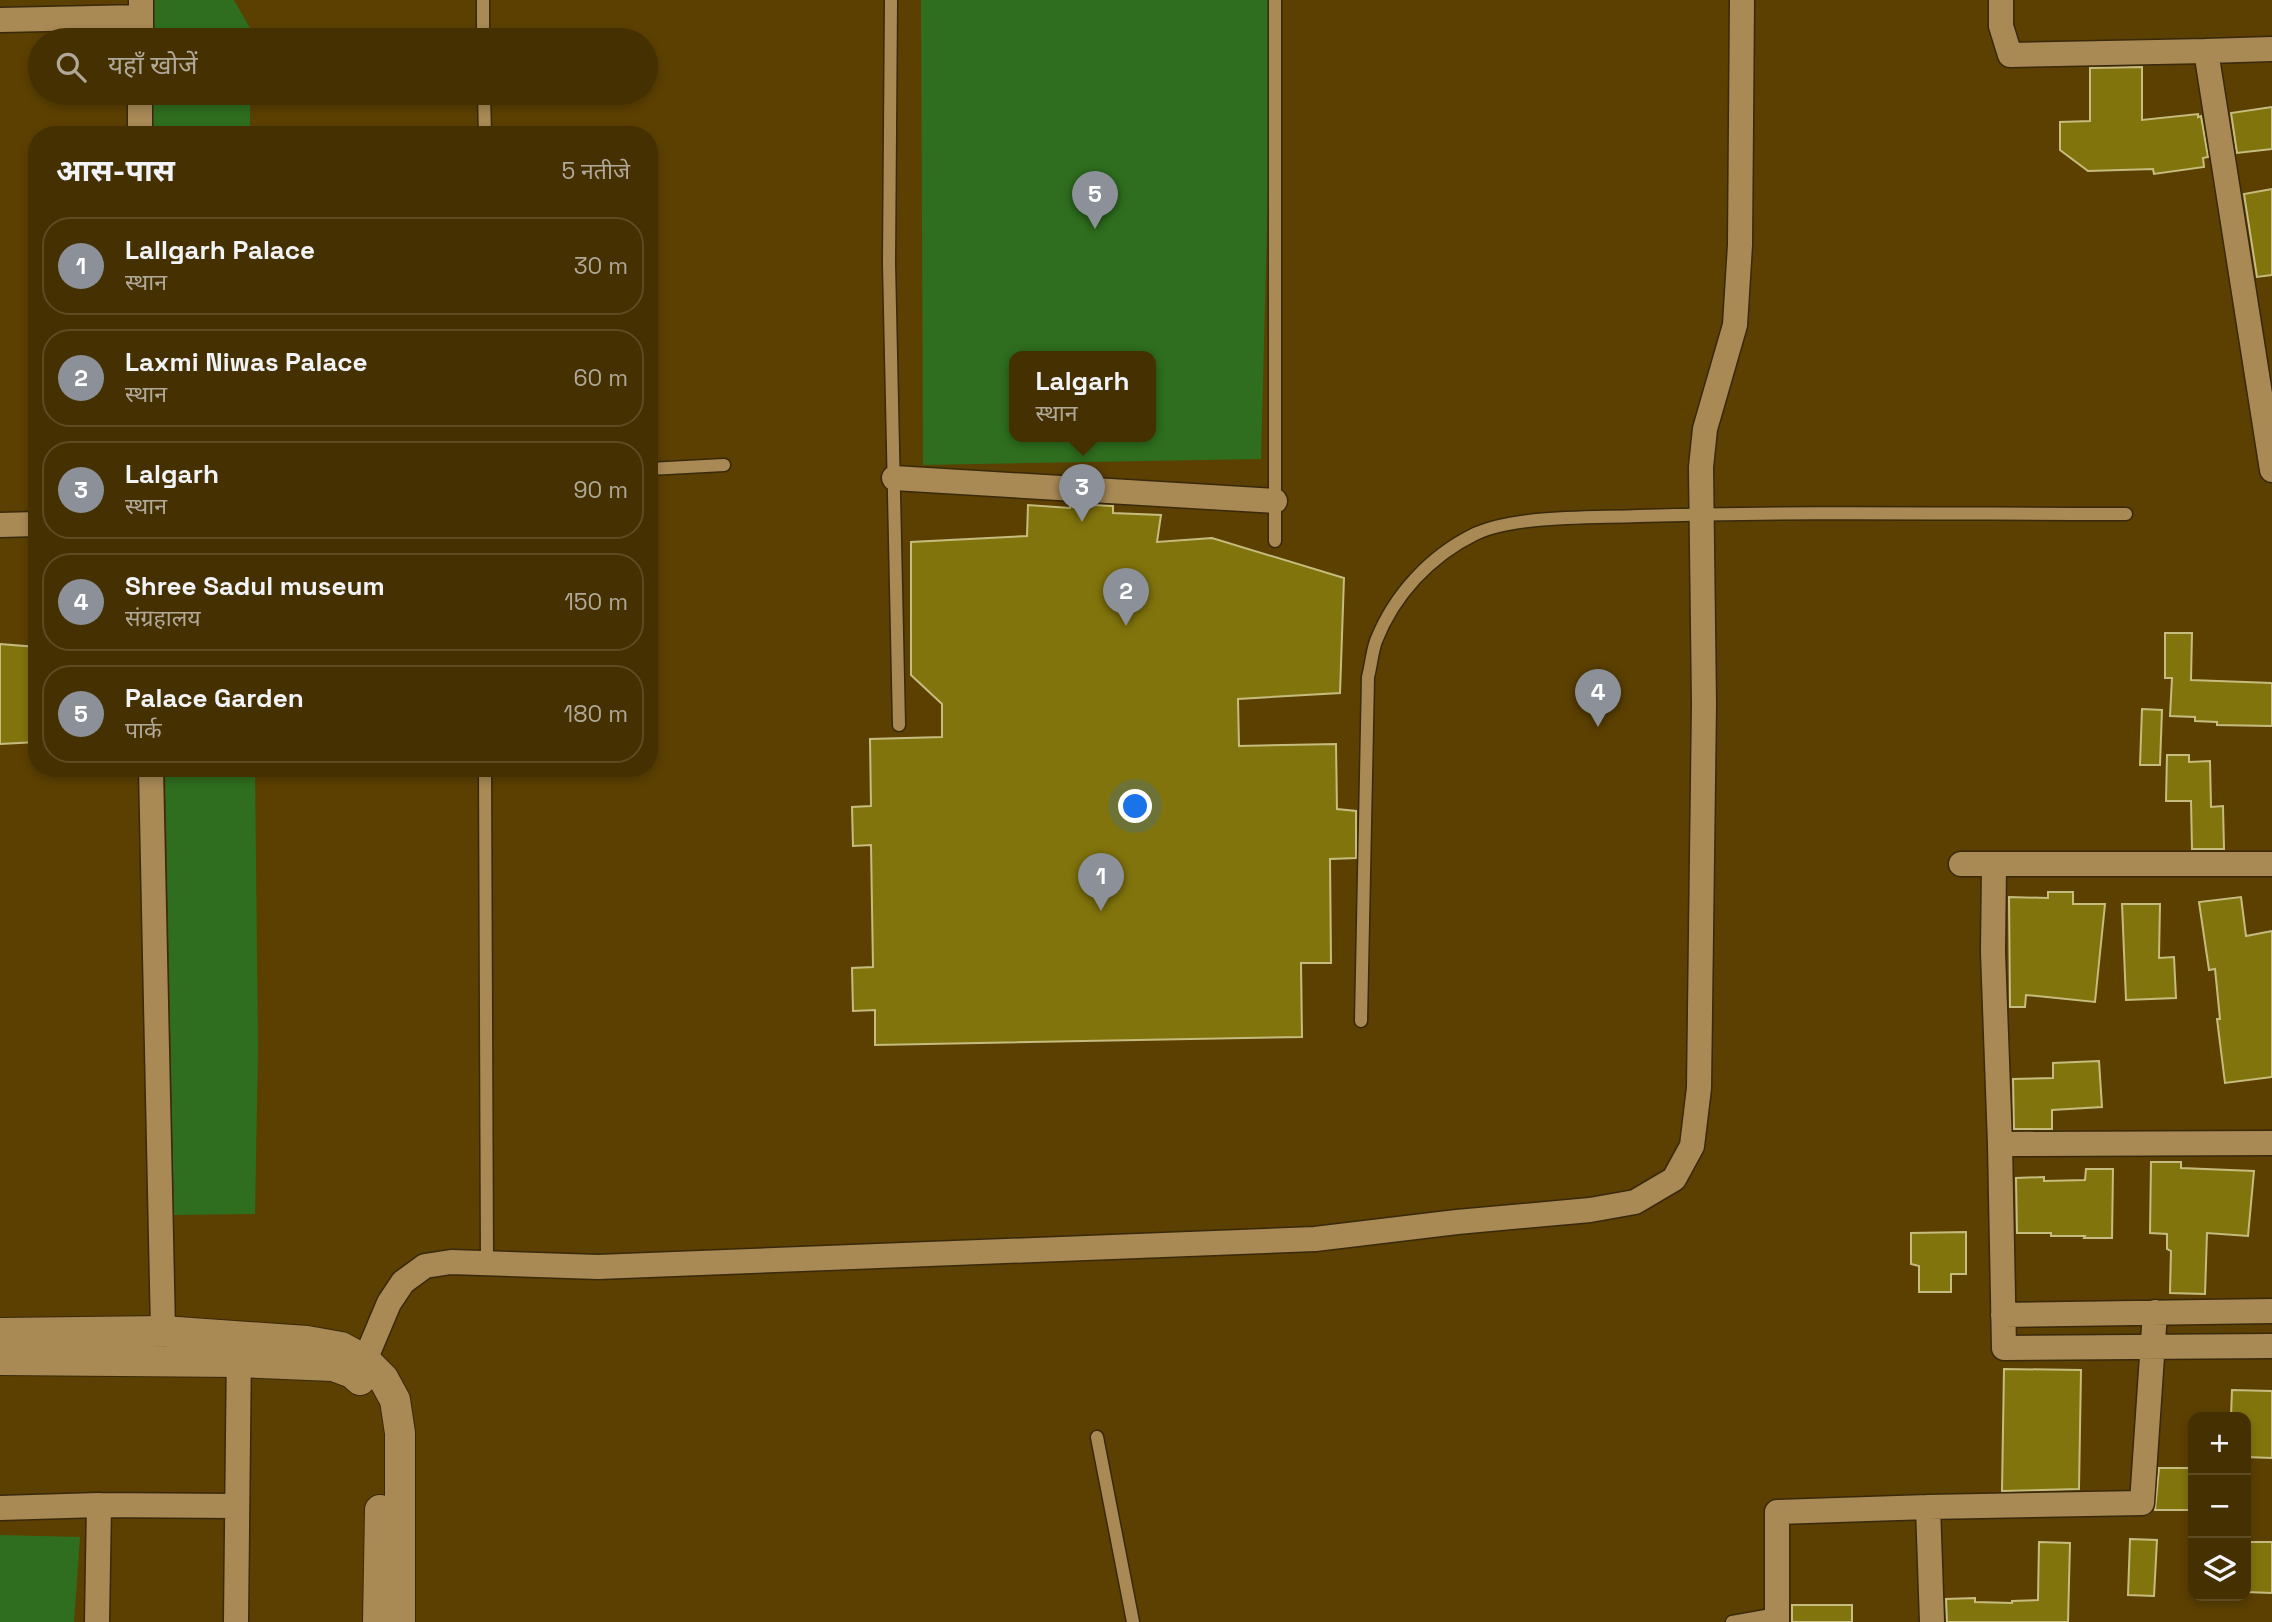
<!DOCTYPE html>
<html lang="hi">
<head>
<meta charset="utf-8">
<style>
	body { margin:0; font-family:"Space Grotesk","Noto Sans Devanagari",sans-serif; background:#4c380c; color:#f1f3f6 }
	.controls { position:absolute; right:21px; bottom:21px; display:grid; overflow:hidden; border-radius:14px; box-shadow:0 4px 10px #0003 }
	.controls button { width:63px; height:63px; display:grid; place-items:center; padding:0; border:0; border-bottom:2px solid #5d4b24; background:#453002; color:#f1f3f6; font:35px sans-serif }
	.you { position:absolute; left:1136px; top:807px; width:24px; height:24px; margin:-18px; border:5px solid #fff; border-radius:50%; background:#1a73e8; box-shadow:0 0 0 10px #1a73e833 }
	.badge { display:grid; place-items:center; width:46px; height:46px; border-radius:50%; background:#8c9099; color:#fff; font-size:23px; font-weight:700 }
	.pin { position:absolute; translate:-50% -58px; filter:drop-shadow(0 2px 4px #0008) }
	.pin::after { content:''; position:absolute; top:37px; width:24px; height:21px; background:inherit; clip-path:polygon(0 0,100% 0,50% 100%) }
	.popup { position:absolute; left:1009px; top:351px; width:147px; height:91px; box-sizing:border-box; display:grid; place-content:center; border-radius:14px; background:#453002; filter:drop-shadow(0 2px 5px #0005); font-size:23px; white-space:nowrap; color:#b0a999 }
	.popup b { font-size:26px; color:#f1f3f6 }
	.popup::after { content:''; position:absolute; left:50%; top:100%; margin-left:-14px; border:14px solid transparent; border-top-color:#453002 }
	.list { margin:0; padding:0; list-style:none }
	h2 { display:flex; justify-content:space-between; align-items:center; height:91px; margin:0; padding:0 28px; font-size:30px }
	h2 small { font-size:23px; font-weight:400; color:#b0a999 }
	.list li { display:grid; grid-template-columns:46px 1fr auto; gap:21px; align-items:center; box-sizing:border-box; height:98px; margin:0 14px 14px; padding:0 14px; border:2px solid #5d4b24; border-radius:28px }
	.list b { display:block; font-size:26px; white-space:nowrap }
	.list p { margin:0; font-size:23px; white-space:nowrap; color:#b0a999 }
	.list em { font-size:23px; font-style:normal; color:#b0a999 }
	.icon { flex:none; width:38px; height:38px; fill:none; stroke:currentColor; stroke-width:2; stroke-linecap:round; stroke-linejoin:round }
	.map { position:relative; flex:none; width:2272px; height:1622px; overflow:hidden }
	.search { position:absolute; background:#453002; box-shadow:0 4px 10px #0003; left:28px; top:28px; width:630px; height:77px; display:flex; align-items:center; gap:18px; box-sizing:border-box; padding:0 24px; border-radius:38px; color:#b0a999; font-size:26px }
	.panel { position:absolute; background:#453002; box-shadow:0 4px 10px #0003; left:28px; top:126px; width:630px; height:651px; border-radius:28px }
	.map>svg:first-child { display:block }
	.green { fill:#2e6e1e; fill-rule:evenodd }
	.building { fill:#82740c; stroke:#c6bc7f; stroke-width:2 }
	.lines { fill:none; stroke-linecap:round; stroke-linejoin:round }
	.service-casing { stroke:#38290c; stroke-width:15 }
	.minor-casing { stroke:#38290c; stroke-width:27 }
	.tertiary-casing { stroke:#38290c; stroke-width:32 }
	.service { stroke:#a98a55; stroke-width:12 }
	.minor { stroke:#a98a55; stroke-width:24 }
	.tertiary { stroke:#a98a55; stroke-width:30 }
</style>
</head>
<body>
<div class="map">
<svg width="2272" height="1622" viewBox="0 0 2272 1622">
	<rect width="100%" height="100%" fill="#5c4002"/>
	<!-- green -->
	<path class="green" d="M153 0H234L250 28V40H153Z
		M921 0H1273L1261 459 923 465ZM1014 356H1150V436H1014Z
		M153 93H250V135H153Z
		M165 768H255L258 1048 255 1214 174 1215Z
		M0 1535 80 1537 74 1622H0Z"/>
	<!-- building -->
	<path class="building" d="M2142 67V120L2198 114V117L2201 116 2208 157 2203 158 2204 167 2154 174 2153 169 2088 171 2060 150V122L2090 121V68Z
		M2272 107V149L2237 153 2231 113Z
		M2272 189V275L2257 277 2244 194Z
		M1070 504 1113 506V513L1161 515 1157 542 1212 538 1344 578 1340 693 1238 699 1239 746 1336 744 1337 809 1356 811V858L1330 859 1331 963H1301L1302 1037 875 1045V1010L853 1011 852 968 873 967 871 845 853 846 852 807 871 806 870 739 942 737V704L911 675V542L1027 536 1028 505 1070 508Z
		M2165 633H2192L2191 680 2272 683V726L2217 725V722L2195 721V717L2170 716 2172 678H2165Z
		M0 644 37 647V742L0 744Z
		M2142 709 2162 710 2160 765H2140Z
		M2167 755H2189V762L2210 761 2211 807 2223 806 2224 849H2192L2191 801H2166Z
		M2048 892H2073V904H2105L2095 1002 2026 995 2025 1007H2010L2009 897 2048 898Z
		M2241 897 2246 936 2272 931V1077L2225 1083 2217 1019H2220L2215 969 2209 970 2199 902Z
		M2122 904H2160L2159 958 2174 957 2176 998 2126 1000Z
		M2099 1061 2102 1107 2052 1110V1129H2014L2013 1079 2053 1078V1063Z
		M2151 1162H2181V1168L2254 1171 2248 1236 2207 1233 2205 1294 2170 1293 2171 1251 2167 1249V1234L2150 1233Z
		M2086 1169H2113L2112 1238H2084L2085 1236H2051V1233H2017L2016 1178 2044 1177V1181L2085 1180Z
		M1966 1232V1274H1951V1292H1919V1266L1911 1264V1233Z
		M2004 1369 2081 1370 2079 1489 2002 1491Z
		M2232 1390 2272 1391V1458L2246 1457V1417H2231Z
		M2159 1468H2193V1510H2155Z
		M2130 1539 2157 1540 2154 1596 2128 1595Z
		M2039 1542 2070 1543 2068 1622H1947L1946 1599 1975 1598V1602L2012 1603V1601L2038 1600Z
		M2246 1542H2272V1593L2246 1592Z
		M1792 1605H1852V1622H1792Z"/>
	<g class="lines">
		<!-- service casing -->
		<g class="service-casing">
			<path id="service" d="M483 0V40
				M891 0 889 263 899 725
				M1275 0V541
				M484 93 485 135
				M649 469 724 465
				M485 768 487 1263
				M1361 1021 1368 677C1371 666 1372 652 1376 641 1394 595 1430 556 1475 534 1515 515 1592 518 1638 516 1800 511 1963 514 2126 514
				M1097 1437 1133 1622
				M1732 1622 1777 1614"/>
		</g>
		<!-- minor casing -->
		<g class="minor-casing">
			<path id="minor" d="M2001 0V26L2010 55 2206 51
				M0 20 141 17
				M141 40V0
				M2272 49 2206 51 2272 470
				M140 135V93
				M894 478 1275 501
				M0 525 37 524
				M151 768 163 1331
				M1961 864H2272
				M1994 866 1993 952 2000 1144 2272 1143
				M2000 1144 2004 1348 2272 1346
				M2003 1315 2272 1311
				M365 1360 389 1303 403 1282 425 1266 451 1262 598 1267 1315 1239 1457 1222 1590 1210 1635 1202 1674 1179 1692 1146 1699 1088 1704 704 1701 467 1705 429 1735 325 1740 245 1742 0
				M0 1508 99 1505 236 1506
				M97 1622 99 1505
				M236 1622 239 1345
				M1777 1622V1512L1928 1507
				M1932 1622 1928 1507 2142 1503 2155 1312"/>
		</g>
		<!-- tertiary casing -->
		<g class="tertiary-casing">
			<path id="tertiary" d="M0 1333 163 1331 307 1341 341 1347 365 1360 383 1378 395 1400 400 1433V1622
				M0 1360 239 1362 333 1366 352 1373 360 1380
				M378 1622 380 1510"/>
		</g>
		<!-- service -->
		<use href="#service" class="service"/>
		<!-- minor -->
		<use href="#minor" class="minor"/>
		<!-- tertiary -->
		<use href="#tertiary" class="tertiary"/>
	</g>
</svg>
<div class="controls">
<button>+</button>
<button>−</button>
<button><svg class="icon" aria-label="layers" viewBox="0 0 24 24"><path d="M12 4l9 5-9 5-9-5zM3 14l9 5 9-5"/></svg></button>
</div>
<div class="you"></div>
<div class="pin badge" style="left:1101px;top:911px">1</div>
<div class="pin badge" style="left:1126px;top:626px">2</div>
<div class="pin badge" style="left:1082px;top:522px">3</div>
<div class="popup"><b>Lalgarh</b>स्थान</div>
<div class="pin badge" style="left:1598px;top:727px">4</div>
<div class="pin badge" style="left:1095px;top:229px">5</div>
<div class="search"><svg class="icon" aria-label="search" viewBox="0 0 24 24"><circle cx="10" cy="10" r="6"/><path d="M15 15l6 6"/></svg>यहाँ खोजें</div>
<section class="panel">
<h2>आस-पास<small>5 नतीजे</small></h2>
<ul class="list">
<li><span class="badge">1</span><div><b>Lallgarh Palace</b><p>स्थान</p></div><em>30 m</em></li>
<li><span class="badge">2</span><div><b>Laxmi Niwas Palace</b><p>स्थान</p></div><em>60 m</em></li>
<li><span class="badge">3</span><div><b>Lalgarh</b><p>स्थान</p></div><em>90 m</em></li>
<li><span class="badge">4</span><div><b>Shree Sadul museum</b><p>संग्रहालय</p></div><em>150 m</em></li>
<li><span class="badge">5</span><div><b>Palace Garden</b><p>पार्क</p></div><em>180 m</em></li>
</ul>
</section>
</div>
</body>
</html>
